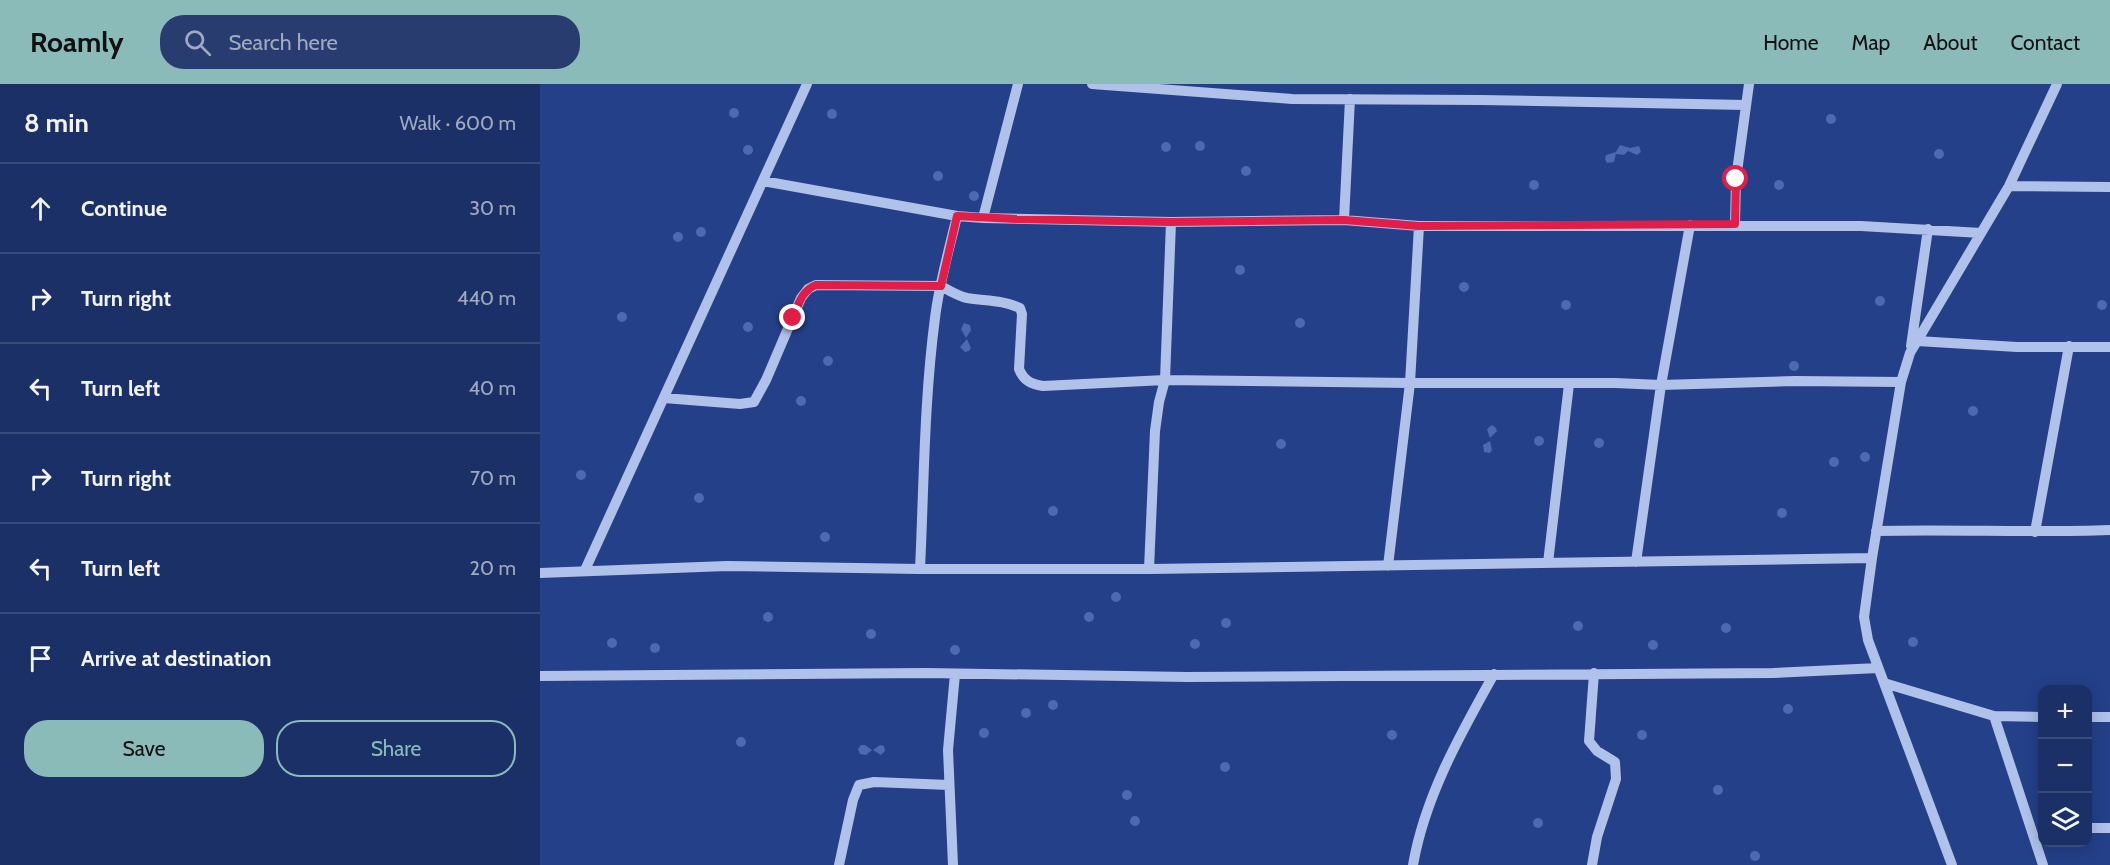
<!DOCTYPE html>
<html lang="en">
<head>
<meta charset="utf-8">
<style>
	body { margin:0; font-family:Cabin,sans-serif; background:#283c70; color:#f1f3f6 }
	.controls { position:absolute; right:18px; bottom:18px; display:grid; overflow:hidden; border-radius:12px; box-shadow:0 3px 15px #0003 }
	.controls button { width:54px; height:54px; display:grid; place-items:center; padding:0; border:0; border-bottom:2px solid #394b7b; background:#1b3067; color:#f1f3f6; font:30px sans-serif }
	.stop { position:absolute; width:18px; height:18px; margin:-14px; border:4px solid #e11d48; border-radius:50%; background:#fff }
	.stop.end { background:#e11d48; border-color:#fff; box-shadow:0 2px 6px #0008 }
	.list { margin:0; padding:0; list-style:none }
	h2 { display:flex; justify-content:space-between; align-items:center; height:78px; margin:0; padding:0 24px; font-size:26px }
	h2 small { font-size:20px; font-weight:400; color:#a0a9c0 }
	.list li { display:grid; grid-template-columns:39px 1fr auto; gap:18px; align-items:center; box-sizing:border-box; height:90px; padding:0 24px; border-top:2px solid #394b7b }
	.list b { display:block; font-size:22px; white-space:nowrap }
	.list em { font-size:20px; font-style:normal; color:#a0a9c0 }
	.actions { display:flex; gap:12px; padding:18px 24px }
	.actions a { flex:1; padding:14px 0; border:2px solid #8bbbb9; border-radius:24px; text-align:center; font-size:21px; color:#8bbbb9 }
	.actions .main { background:#8bbbb9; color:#111 }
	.icon { flex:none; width:33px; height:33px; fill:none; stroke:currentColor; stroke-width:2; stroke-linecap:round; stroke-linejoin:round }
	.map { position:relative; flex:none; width:1570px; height:781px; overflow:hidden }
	header { display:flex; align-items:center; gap:36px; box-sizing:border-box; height:84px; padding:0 30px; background:#8bbbb9; color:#111 }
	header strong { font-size:28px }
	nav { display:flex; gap:33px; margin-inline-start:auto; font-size:21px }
	.search { width:420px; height:54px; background:#283c70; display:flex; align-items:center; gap:15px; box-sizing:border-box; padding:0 21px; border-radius:24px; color:#a0a9c0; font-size:22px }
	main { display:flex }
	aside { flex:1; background:#1b3067 }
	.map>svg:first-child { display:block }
	.building { fill:#4c69b1 }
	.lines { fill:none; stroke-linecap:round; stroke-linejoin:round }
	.minor { stroke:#b0c1ea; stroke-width:10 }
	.route { stroke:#e11d48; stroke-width:8 }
</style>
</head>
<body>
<header>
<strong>Roamly</strong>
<div class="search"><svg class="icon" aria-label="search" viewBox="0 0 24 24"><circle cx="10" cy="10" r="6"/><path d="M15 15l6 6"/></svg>Search here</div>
<nav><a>Home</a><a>Map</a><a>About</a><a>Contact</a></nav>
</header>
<main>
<aside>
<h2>8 min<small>Walk · 600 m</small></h2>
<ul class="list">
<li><svg class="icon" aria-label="ahead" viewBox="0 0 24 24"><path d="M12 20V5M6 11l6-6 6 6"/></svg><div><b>Continue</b></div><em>30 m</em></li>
<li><svg class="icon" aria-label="right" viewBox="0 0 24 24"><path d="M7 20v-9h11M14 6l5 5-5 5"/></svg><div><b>Turn right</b></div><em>440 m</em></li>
<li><svg class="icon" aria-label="left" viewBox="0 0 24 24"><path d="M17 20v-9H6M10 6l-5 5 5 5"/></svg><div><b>Turn left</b></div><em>40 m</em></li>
<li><svg class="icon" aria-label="right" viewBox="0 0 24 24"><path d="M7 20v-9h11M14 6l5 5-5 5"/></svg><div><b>Turn right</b></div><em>70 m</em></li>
<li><svg class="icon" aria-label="left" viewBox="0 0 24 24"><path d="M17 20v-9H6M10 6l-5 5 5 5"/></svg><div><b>Turn left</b></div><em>20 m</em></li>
<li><svg class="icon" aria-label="arrive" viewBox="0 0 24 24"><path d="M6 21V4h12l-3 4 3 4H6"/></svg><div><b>Arrive at destination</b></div></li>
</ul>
<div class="actions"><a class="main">Save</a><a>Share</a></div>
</aside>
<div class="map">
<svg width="1570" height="781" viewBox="0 0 1570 781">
	<rect width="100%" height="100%" fill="#244089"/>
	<!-- building -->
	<path class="building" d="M189 29a5 5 0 1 1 10 0a5 5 0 1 1-10 0Z
		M287 30a5 5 0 1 1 10 0a5 5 0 1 1-10 0Z
		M1286 35a5 5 0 1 1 10 0a5 5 0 1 1-10 0Z
		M655 62a5 5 0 1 1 10 0a5 5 0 1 1-10 0Z
		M621 63a5 5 0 1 1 10 0a5 5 0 1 1-10 0Z
		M203 66a5 5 0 1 1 10 0a5 5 0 1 1-10 0Z
		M1080 61 1090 64 1099 62 1101 68 1097 71 1088 67 1084 71 1076 70 1074 78 1067 79 1065 75 1066 71 1076 68Z
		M1394 70a5 5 0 1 1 10 0a5 5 0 1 1-10 0Z
		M701 87a5 5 0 1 1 10 0a5 5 0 1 1-10 0Z
		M393 92a5 5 0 1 1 10 0a5 5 0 1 1-10 0Z
		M1234 101a5 5 0 1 1 10 0a5 5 0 1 1-10 0Z
		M989 101a5 5 0 1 1 10 0a5 5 0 1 1-10 0Z
		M429 112a5 5 0 1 1 10 0a5 5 0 1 1-10 0Z
		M156 148a5 5 0 1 1 10 0a5 5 0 1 1-10 0Z
		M133 153a5 5 0 1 1 10 0a5 5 0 1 1-10 0Z
		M695 186a5 5 0 1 1 10 0a5 5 0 1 1-10 0Z
		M919 203a5 5 0 1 1 10 0a5 5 0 1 1-10 0Z
		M1335 217a5 5 0 1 1 10 0a5 5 0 1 1-10 0Z
		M1021 221a5 5 0 1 1 10 0a5 5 0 1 1-10 0Z
		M1557 221a5 5 0 1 1 10 0a5 5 0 1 1-10 0Z
		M77 233a5 5 0 1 1 10 0a5 5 0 1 1-10 0Z
		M755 239a5 5 0 1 1 10 0a5 5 0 1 1-10 0Z
		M203 243a5 5 0 1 1 10 0a5 5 0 1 1-10 0Z
		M424 239 430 241 431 246 426 254 421 245Z
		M427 255 431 264 429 267 425 268 420 263Z
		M283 277a5 5 0 1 1 10 0a5 5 0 1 1-10 0Z
		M1249 282a5 5 0 1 1 10 0a5 5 0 1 1-10 0Z
		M256 317a5 5 0 1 1 10 0a5 5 0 1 1-10 0Z
		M1428 327a5 5 0 1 1 10 0a5 5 0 1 1-10 0Z
		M952 341 956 344 957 347 950 354 947 345Z
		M994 357a5 5 0 1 1 10 0a5 5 0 1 1-10 0Z
		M1054 359a5 5 0 1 1 10 0a5 5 0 1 1-10 0Z
		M736 360a5 5 0 1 1 10 0a5 5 0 1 1-10 0Z
		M950 357 952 366 950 369 944 368 943 361Z
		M1320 373a5 5 0 1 1 10 0a5 5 0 1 1-10 0Z
		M1289 378a5 5 0 1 1 10 0a5 5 0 1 1-10 0Z
		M36 391a5 5 0 1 1 10 0a5 5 0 1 1-10 0Z
		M154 414a5 5 0 1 1 10 0a5 5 0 1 1-10 0Z
		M508 427a5 5 0 1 1 10 0a5 5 0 1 1-10 0Z
		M1237 429a5 5 0 1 1 10 0a5 5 0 1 1-10 0Z
		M280 453a5 5 0 1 1 10 0a5 5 0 1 1-10 0Z
		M571 513a5 5 0 1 1 10 0a5 5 0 1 1-10 0Z
		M223 533a5 5 0 1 1 10 0a5 5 0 1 1-10 0Z
		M544 533a5 5 0 1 1 10 0a5 5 0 1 1-10 0Z
		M681 539a5 5 0 1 1 10 0a5 5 0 1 1-10 0Z
		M1033 542a5 5 0 1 1 10 0a5 5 0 1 1-10 0Z
		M1181 544a5 5 0 1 1 10 0a5 5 0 1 1-10 0Z
		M326 550a5 5 0 1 1 10 0a5 5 0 1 1-10 0Z
		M1368 558a5 5 0 1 1 10 0a5 5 0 1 1-10 0Z
		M67 559a5 5 0 1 1 10 0a5 5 0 1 1-10 0Z
		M650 560a5 5 0 1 1 10 0a5 5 0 1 1-10 0Z
		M1108 561a5 5 0 1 1 10 0a5 5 0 1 1-10 0Z
		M110 564a5 5 0 1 1 10 0a5 5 0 1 1-10 0Z
		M410 566a5 5 0 1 1 10 0a5 5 0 1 1-10 0Z
		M508 621a5 5 0 1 1 10 0a5 5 0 1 1-10 0Z
		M1243 625a5 5 0 1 1 10 0a5 5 0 1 1-10 0Z
		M481 629a5 5 0 1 1 10 0a5 5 0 1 1-10 0Z
		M439 649a5 5 0 1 1 10 0a5 5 0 1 1-10 0Z
		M847 651a5 5 0 1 1 10 0a5 5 0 1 1-10 0Z
		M1097 651a5 5 0 1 1 10 0a5 5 0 1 1-10 0Z
		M196 658a5 5 0 1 1 10 0a5 5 0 1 1-10 0Z
		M321 661H325L332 666 326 671 320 670 318 665Z
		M340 661 344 662 345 667 341 671 333 666Z
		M680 683a5 5 0 1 1 10 0a5 5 0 1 1-10 0Z
		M1173 706a5 5 0 1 1 10 0a5 5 0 1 1-10 0Z
		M582 711a5 5 0 1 1 10 0a5 5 0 1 1-10 0Z
		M590 737a5 5 0 1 1 10 0a5 5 0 1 1-10 0Z
		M993 739a5 5 0 1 1 10 0a5 5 0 1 1-10 0Z
		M1210 772a5 5 0 1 1 10 0a5 5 0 1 1-10 0Z"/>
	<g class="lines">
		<!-- minor -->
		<path class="minor" d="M552 0 752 15 941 16 1206 21
			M223 97 417 132 443 134 631 138 804 136 879 142H1321L1441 149
			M1469 102 1570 103
			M443 134 478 0
			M804 136 810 15
			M1195 140 1196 95 1209 0
			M1377 257 1477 263H1570
			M1371 262 1388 145
			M124 314 200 320 214 318 226 296 261 214 268 205 276 201 401 202C410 207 418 212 427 214 445 217 463 216 480 224L482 230 479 285C484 297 491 300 503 302L625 296 870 299H1075L1121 301 1255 297 1361 298
			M1336 447C1414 445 1492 449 1570 446
			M1495 448 1529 262
			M1332 474 1324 533 1328 556 1412 781
			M1096 478 1121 301 1150 141
			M1008 479 1029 300
			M848 482 870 299 879 142
			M380 485C384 401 384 317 395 234 399 200 409 166 417 132
			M609 485 615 347 619 318 625 296 631 138
			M45 486 267 0
			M0 489 187 482 380 485H609L1332 474 1361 298 1370 269 1469 102 1517 0
			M0 592 386 589 648 593 1233 589 1338 584
			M1344 599 1454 632 1502 633
			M1454 632 1503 781
			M1548 633H1570
			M1548 744H1570
			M299 781 313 716 319 701 334 698 409 701
			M413 781 408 666 415 590
			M873 781C885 712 920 651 954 590
			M1052 781 1057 753 1076 695 1075 678 1057 667 1049 657 1054 589"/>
	</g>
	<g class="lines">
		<!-- route -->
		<path class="route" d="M253 234C258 221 262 206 276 201L401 202 417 132 476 135 631 138 804 136 879 142 1195 140 1196 95"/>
	</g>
</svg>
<div class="controls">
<button>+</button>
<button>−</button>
<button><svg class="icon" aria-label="layers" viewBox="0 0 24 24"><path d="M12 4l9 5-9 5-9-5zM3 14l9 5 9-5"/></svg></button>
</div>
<div class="stop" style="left:1196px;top:95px"></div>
<div class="stop end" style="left:253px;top:234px"></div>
</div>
</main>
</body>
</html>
